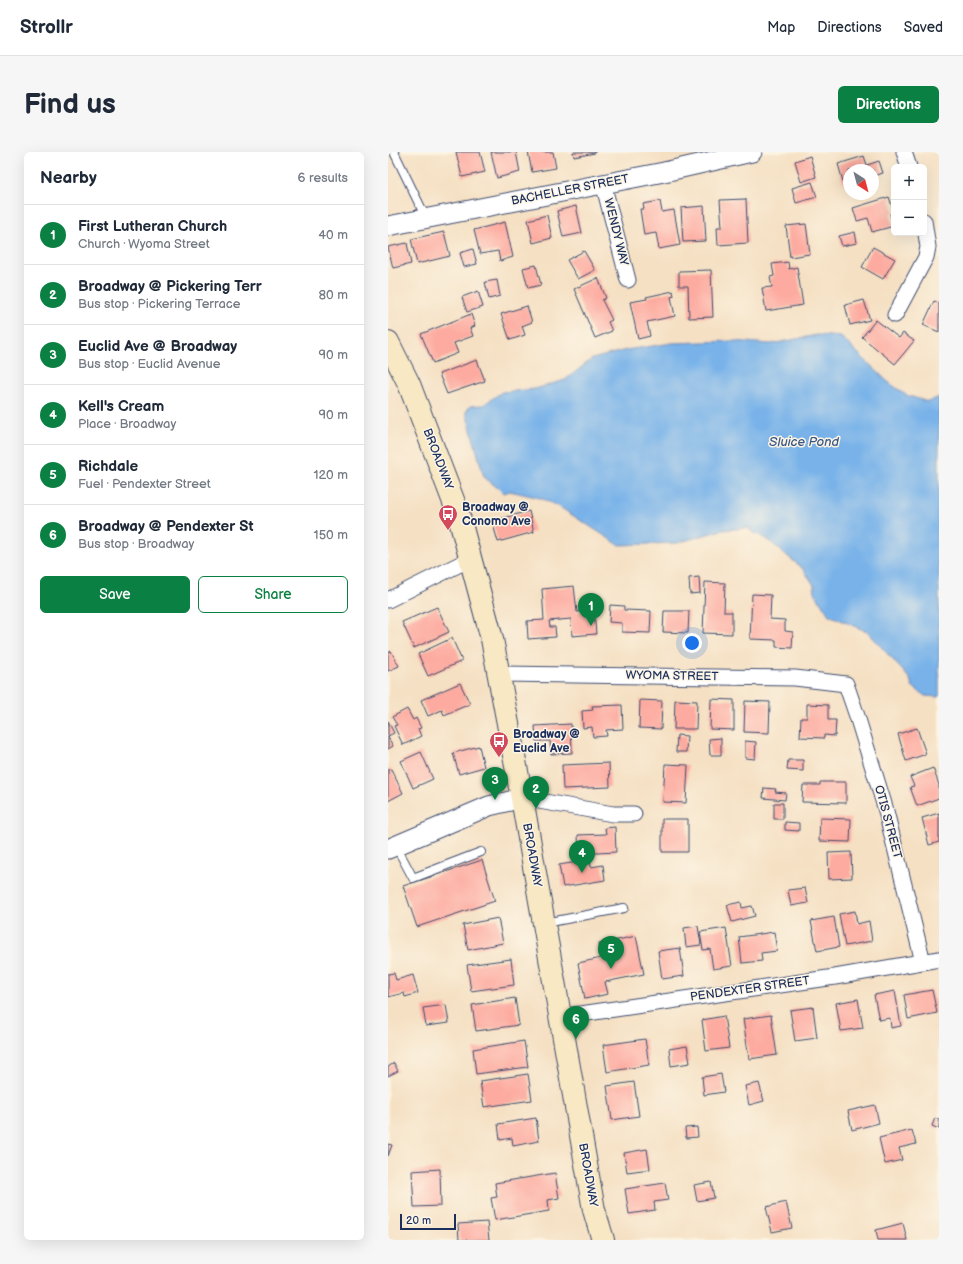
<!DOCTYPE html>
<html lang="en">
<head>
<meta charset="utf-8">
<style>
	body { margin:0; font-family:"Balsamiq Sans",sans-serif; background:#f6f6f7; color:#1f2937 }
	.controls { position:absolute; right:12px; top:12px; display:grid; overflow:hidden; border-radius:6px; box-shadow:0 4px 16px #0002 }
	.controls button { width:36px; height:36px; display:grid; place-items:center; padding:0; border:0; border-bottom:1px solid #e0e1e3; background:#fff; color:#1f2937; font:20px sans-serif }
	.compass { position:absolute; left:455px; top:12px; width:36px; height:36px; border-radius:50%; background:#fff; box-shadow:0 4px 16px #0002; rotate:144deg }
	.scale { position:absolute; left:12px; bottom:10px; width:56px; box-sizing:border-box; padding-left:4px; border:2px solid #1b2f5e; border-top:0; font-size:11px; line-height:14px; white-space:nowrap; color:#1b2f5e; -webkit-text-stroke:3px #fcf5e5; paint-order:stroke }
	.you { position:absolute; left:304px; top:491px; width:14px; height:14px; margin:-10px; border:3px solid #fff; border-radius:50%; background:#1a73e8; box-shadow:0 0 0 6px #1a73e833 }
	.badge { display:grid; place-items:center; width:26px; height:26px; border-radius:50%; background:#0b8043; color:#fff; font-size:13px; font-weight:700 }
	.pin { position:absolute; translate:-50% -33px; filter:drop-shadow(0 1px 2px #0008) }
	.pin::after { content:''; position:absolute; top:21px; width:14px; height:12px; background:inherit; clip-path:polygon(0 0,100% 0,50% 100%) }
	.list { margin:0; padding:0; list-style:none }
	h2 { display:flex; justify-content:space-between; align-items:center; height:52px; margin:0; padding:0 16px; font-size:17px }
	h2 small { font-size:13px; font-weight:400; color:#747a83 }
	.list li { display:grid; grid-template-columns:26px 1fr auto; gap:12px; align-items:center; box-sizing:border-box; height:60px; padding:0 16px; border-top:1px solid #e0e1e3 }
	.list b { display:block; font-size:15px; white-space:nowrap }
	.list p { margin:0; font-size:13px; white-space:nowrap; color:#747a83 }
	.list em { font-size:13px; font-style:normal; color:#747a83 }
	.actions { display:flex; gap:8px; padding:12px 16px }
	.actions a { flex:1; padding:9px 0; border:1px solid #0b8043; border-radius:6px; text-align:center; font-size:14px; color:#0b8043 }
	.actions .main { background:#0b8043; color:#fff }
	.map { position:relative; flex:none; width:551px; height:1088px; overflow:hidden; border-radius:6px }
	header { display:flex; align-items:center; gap:24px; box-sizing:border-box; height:56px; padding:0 20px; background:#fff; border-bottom:1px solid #e0e1e3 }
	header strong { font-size:19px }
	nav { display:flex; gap:22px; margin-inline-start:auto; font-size:14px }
	.intro { display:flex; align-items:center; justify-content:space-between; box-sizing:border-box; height:96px; padding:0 24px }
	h1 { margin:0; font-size:28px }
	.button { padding:10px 18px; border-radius:6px; background:#0b8043; color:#fff; font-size:14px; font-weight:700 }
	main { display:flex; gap:24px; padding:0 24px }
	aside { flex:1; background:#fff; border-radius:6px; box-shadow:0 4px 16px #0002 }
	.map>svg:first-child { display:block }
	.water { fill:#78b2e9; stroke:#4a70a4 }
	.building { fill:#fdaba0 }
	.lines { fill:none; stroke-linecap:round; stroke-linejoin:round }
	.service-casing { stroke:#3c4a6d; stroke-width:10 }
	.minor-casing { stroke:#3c4a6d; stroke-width:17 }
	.tertiary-casing { stroke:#3c4a6d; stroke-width:21 }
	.secondary-casing { stroke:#3c4a6d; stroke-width:24 }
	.service { stroke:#fff; stroke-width:8 }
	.minor { stroke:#fff; stroke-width:15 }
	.tertiary { stroke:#fff; stroke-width:19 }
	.secondary { stroke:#f8e8c3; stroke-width:22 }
	.labels { text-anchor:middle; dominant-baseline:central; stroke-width:3; stroke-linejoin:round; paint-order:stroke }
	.street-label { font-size:12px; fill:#1b2f5e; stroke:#fcf5e5 }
	.poi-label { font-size:12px; font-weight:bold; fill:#1b2f5e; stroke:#fcf5e5; text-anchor:start }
	.water-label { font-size:13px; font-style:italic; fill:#375688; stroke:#fcf5e5 }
</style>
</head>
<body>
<header>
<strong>Strollr</strong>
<nav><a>Map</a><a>Directions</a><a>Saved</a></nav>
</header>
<div class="intro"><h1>Find us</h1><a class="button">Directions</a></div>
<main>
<aside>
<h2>Nearby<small>6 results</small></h2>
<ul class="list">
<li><span class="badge">1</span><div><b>First Lutheran Church</b><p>Church · Wyoma Street</p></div><em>40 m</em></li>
<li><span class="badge">2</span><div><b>Broadway @ Pickering Terr</b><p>Bus stop · Pickering Terrace</p></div><em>80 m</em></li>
<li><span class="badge">3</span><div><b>Euclid Ave @ Broadway</b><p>Bus stop · Euclid Avenue</p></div><em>90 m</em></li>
<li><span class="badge">4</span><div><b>Kell's Cream</b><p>Place · Broadway</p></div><em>90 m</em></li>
<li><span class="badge">5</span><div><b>Richdale</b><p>Fuel · Pendexter Street</p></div><em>120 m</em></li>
<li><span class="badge">6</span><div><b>Broadway @ Pendexter St</b><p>Bus stop · Broadway</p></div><em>150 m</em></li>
</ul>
<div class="actions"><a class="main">Save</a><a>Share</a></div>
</aside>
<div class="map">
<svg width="551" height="1088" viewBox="0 0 551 1088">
	<rect width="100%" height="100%" fill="#fcf5e5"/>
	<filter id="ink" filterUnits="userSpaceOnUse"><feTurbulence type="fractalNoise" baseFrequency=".025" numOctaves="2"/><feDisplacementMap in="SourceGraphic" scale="8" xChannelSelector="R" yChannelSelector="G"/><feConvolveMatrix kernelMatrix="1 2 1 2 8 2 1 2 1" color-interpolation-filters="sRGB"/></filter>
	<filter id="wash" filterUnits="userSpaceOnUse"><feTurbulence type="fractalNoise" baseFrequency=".012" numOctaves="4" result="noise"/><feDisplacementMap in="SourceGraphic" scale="16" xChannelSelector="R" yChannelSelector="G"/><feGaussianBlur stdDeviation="0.9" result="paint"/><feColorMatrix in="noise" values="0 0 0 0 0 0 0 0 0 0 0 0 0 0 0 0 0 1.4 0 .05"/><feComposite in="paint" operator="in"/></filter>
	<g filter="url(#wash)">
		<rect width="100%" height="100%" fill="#f5e0c3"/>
		<!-- water -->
		<path class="water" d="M429 183 453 185 500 230 518 243 540 250 551 245V545L537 544 524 534 522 527 480 480 441 463 427 441 426 433 415 417 379 387 366 381 360 376 334 378 289 391 231 393 170 354 152 346 122 339 116 341 96 325 78 260 82 254 95 253 114 240 147 237 177 228 204 207 238 198 284 191 345 189 383 192Z"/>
		<g id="blocks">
			<!-- building -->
			<path class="building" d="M68 0H92L97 20 74 25Z
				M103 0H128L132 20 109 26Z
				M140 0H165L168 16 144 20Z
				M185 0H207V1L186 5Z
				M422 4 428 25 413 30 407 9Z
				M476 4 479 13 491 9 495 21 485 24V18H461V31L456 33 450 12Z
				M424 30 429 45 408 51 404 36Z
				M501 45 506 60 502 62 506 74 484 80 480 66 469 69 465 56Z
				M358 47 360 91 330 93 329 75H334L332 48Z
				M272 49 274 60 286 58 292 93 271 97 268 81 256 83 252 57H256L255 52Z
				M188 54 194 81 175 85 169 59Z
				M316 54 318 89 295 90 293 56Z
				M159 63 164 86 145 91 140 68Z
				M117 70 125 105 112 109 110 99 92 102 86 78Z
				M418 72 422 102 402 105 398 74Z
				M56 80 62 104 29 112 23 87Z
				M467 80 469 91 454 94 451 84Z
				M19 91 23 112 5 116 0 95Z
				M485 95 507 107 495 127 474 115Z
				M85 97 89 112 76 115 72 101Z
				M196 99 207 118 190 127 179 108Z
				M400 110 401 117 409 115 415 153 378 159 374 136 384 135 382 125 386 124 384 112Z
				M148 113 153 133 140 136 135 116Z
				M323 118 325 165 301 166 300 134H291V119Z
				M210 126 218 146 214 148 224 168 220 170 224 179 207 186 186 137Z
				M109 128 112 144 101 147 97 130Z
				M90 139 95 155 79 160 74 145Z
				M285 139 286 144 283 145 287 164 259 170 262 184 250 187 242 150 259 147 258 145Z
				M476 148 482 168 462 173 457 153Z
				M546 149 551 151V180L535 173Z
				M139 154 144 170 134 174 137 183 122 188 113 162Z
				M83 162 87 174 82 176 85 184 66 191 70 201 45 211 33 182Z
				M488 168 511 186 515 181 526 189 507 212 474 185Z
				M89 208 97 229 59 242 51 222Z
				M141 359 146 380 110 390 104 369Z
				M311 425 312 441 302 442 301 426Z
				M317 430 337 431 336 460H344V482L315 481Z
				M186 434 189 460 206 458 208 482 184 484 183 467 161 469 162 475H167L168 485 140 487 139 469 156 468 154 437Z
				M364 442 383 443 382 467 397 468V479L405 480 404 496 388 495V488L362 487Z
				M222 453 236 454V458L263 459 262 481 234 480V471L221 470Z
				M49 455 61 480 26 496 14 470Z
				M276 459H301L300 481 275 480Z
				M64 486 74 509 40 524 30 502Z
				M3 499 11 514 0 519V501Z
				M72 531 82 552 56 563 54 558 40 564 33 548Z
				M323 547 346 548V578L322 577Z
				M252 548 274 549 273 577 251 576Z
				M287 548 309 549 308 577H286Z
				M357 549 382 550 381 581 356 580Z
				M419 552 440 553V568H448L447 584 436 583V586L412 585 413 566H419Z
				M234 553 235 577 218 578 219 584 205 585 204 575 195 576 194 559 205 558 204 554Z
				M19 557 25 568 28 566 33 576 30 577 33 584 15 593 6 574 9 573 4 565Z
				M0 569 6 581 0 584Z
				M183 572 184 601 163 602 162 589H148L147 574Z
				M529 576 538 602 518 609 510 582Z
				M289 583 299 584 298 600H288Z
				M0 585 5 594 0 597Z
				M333 586V603H322L321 587Z
				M357 589 368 590 367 607 357 606Z
				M91 594 96 615 71 622 65 601Z
				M33 600 45 627 25 636 13 609Z
				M400 608H415V619L399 618Z
				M221 611 222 635 175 637 174 613Z
				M277 612 300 613 298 651 275 650Z
				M545 616 551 633V646L529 654 522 635 526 634 522 625Z
				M3 617 15 641 0 649V618Z
				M432 630H458V651L414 650 415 633H432Z
				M376 636 388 637 387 640 398 641 397 648 375 646Z
				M386 651H395V667H386Z
				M551 661V690L541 693 534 666Z
				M432 666 463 667 462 690 431 689Z
				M274 667H300V700H274Z
				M397 670 411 671V679L397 678Z
				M227 675 228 700 191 702 190 683 218 682 217 676Z
				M463 700 464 726 441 727 440 701Z
				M94 708 107 749 29 775 15 734Z
				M202 708 203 715 215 713 217 728 175 735 171 713Z
				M417 736 420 751 403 754 400 738Z
				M353 750 354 756 364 754 367 764 344 770 339 753Z
				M467 759 469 772 481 769 484 789 457 794 451 762Z
				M446 765 451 795 429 799 423 769Z
				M110 766 115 791 80 798 75 773Z
				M310 774 313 793 298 795 296 776Z
				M338 776 344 814 325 817 322 797 315 798 312 780Z
				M386 780 389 799 373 801 374 809 354 811 351 785Z
				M248 784 256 822 217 830 220 842 197 847 190 811 213 806 211 792Z
				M292 796 296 824 274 827 270 799Z
				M123 807 126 833 83 839 79 813Z
				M6 821 8 828 25 823 30 841 17 845 16 841 0 845V822Z
				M544 838 549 861 520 867 516 843Z
				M507 839 513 874 503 876 502 866 491 868 486 843Z
				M127 846 131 873 88 879 84 853Z
				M470 847 475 876 453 879 448 851Z
				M58 853 61 871 38 874 35 856Z
				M425 855 429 886 407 889 402 858Z
				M383 863 389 903 361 907 355 867Z
				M336 864 341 896 318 899 314 868Z
				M257 887 261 913 219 920 215 893Z
				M136 889 140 915 88 922 85 897Z
				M299 894 302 911 283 914 281 897Z
				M6 911 10 919 0 924V915Z
				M140 922 144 948 96 955 92 929Z
				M333 922 336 940 316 943 314 925Z
				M246 930 251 964 224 968 219 934Z
				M371 931 376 949 361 953 357 934Z
				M487 953 491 971 464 978 460 959Z
				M148 966 151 989 125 994 124 986 112 988 110 972Z
				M547 966 551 968V977L544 974Z
				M309 975 310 985 298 986 297 976Z
				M524 978 528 992 511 996 514 1008 497 1012 491 986Z
				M0 992 4 993 0 1004Z
				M259 997 262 1017 239 1020 236 1001Z
				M52 1017 53 1054 26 1055 24 1019Z
				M167 1021 171 1046 160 1048 161 1059 107 1068 103 1046 109 1045 107 1031Z
				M323 1030 326 1046 309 1049 306 1033Z
				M277 1031 280 1048 266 1050 267 1058 241 1062 237 1037Z
				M398 1050 404 1076 384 1080 378 1055Z
				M99 1070 101 1088H71L70 1072Z
				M515 1071 519 1088H490L488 1078Z"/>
		</g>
	</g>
	<g filter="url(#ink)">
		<use href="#blocks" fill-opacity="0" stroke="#3c4a6d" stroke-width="1"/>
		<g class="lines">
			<!-- service casing -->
			<g class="service-casing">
				<path id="service" d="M6 0 38 66
					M8 694 25 726 93 700
					M157 771 236 756"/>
			</g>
			<!-- minor casing -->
			<g class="minor-casing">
				<path id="minor" d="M516 0 521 15
					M215 31 240 128
					M507 163 538 105 540 95 536 69
					M0 448 82 407
					M110 522 407 526 458 532 469 564 497 655 535 810
					M134 646 225 662H246
					M172 865 447 825 551 807"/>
			</g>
			<!-- tertiary casing -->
			<g class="tertiary-casing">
				<path id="tertiary" d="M0 74 276 20 364 0
					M0 697 101 654 134 646"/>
			</g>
			<!-- secondary casing -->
			<g class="secondary-casing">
				<path id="secondary" d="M0 190 21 232 70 361 104 487 134 646 206 1058 215 1088"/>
			</g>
			<!-- service -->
			<use href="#service" class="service"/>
			<!-- minor -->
			<use href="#minor" class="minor"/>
			<!-- tertiary -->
			<use href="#tertiary" class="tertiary"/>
			<!-- secondary -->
			<use href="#secondary" class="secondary"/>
		</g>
	</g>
	<!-- icons -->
	<defs>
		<g id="bus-pin" transform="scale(1)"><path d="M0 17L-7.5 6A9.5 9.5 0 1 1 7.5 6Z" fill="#d1495b" stroke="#fcf5e5"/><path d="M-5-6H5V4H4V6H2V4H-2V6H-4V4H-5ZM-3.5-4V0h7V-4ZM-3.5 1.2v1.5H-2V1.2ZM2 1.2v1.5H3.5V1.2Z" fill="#fff"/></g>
	</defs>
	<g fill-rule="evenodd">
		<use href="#bus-pin" x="60" y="362"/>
		<use href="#bus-pin" x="111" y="589"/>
	</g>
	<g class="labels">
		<!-- street labels -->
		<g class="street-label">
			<text transform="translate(182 38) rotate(-11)">BACHELLER STREET</text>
			<text transform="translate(228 80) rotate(76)">WENDY WAY</text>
			<text transform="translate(50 307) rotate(69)">BROADWAY</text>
			<text transform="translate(284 524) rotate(1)">WYOMA STREET</text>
			<text transform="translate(500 670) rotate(75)">OTIS STREET</text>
			<text transform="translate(144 703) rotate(80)">BROADWAY</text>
			<text transform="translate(362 837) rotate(-8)">PENDEXTER STREET</text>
			<text transform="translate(200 1023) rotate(80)">BROADWAY</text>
		</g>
		<!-- poi labels -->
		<g class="poi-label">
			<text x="74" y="355">Broadway @<tspan x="74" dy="14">Conomo Ave</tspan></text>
			<text x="125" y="582">Broadway @<tspan x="125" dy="14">Euclid Ave</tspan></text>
		</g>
		<!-- water labels -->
		<g class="water-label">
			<text x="416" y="290">Sluice Pond</text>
		</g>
	</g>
</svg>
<div class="controls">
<button>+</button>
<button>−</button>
</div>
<svg class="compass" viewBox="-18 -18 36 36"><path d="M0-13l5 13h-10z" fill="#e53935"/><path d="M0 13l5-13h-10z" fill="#747a83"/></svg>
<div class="scale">20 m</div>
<div class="you"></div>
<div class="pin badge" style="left:203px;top:474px">1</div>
<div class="pin badge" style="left:148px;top:657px">2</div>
<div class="pin badge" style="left:107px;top:648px">3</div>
<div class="pin badge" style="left:194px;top:721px">4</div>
<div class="pin badge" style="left:223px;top:817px">5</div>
<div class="pin badge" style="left:188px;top:887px">6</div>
</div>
</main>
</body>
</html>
